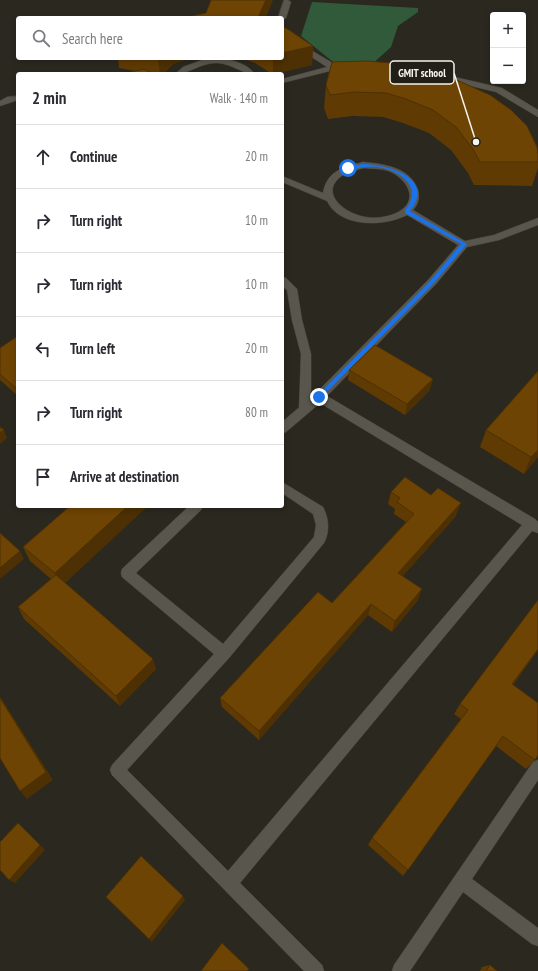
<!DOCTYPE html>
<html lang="en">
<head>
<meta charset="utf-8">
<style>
	body { margin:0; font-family:"PT Sans Narrow",sans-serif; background:#f2f2f3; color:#2b2b33 }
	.controls { position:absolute; right:12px; top:12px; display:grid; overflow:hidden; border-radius:4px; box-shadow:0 2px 6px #0003 }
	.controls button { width:36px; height:36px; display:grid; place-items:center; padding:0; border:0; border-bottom:1px solid #e1e1e2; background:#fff; color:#2b2b33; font:20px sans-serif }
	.stop { position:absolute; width:12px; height:12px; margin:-9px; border:3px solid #1a73e8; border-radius:50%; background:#fff }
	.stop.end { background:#1a73e8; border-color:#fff; box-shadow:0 1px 4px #0008 }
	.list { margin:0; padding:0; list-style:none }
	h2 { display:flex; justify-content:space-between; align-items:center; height:52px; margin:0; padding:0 16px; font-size:17px }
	h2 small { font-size:13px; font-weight:400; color:#7c7c81 }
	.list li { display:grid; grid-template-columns:26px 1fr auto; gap:12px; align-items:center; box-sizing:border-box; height:64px; padding:0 16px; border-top:1px solid #e1e1e2 }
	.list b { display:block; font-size:15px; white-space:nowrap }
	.list em { font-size:13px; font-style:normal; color:#7c7c81 }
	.icon { flex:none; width:22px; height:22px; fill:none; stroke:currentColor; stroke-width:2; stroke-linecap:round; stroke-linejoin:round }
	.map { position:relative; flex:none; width:538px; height:971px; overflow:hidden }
	.search { position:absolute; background:#fff; box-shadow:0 2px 6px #0003; left:16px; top:16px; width:268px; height:44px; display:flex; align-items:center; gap:10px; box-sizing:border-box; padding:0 14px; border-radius:4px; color:#7c7c81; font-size:15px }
	.panel { position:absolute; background:#fff; box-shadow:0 2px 6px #0003; left:16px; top:72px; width:268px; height:436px; border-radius:4px }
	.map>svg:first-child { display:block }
	.green { fill:#305a39 }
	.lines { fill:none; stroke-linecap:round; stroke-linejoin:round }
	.lane-casing { stroke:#45433b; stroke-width:1 }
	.street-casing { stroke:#45433b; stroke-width:1 }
	.lane { fill:#59574d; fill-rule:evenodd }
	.street { fill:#59574d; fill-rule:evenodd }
	.wall { fill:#5f3a03 }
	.shaded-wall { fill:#4d3003 }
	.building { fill:#6e4404; stroke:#4d3003 }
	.route { fill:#1a73e8 }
	.leader { fill:none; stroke:#f5f4ee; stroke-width:1.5 }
	.callout-dot { fill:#f5f4ee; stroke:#211f16; stroke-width:1.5 }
	.callout { fill:#211f16; stroke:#f5f4ee; stroke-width:1.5 }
	.callout-label { font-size:11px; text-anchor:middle; font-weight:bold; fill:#f5f4ee }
</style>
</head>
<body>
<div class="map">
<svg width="538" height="971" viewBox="0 0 538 971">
	<rect width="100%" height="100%" fill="#2a281f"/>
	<!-- green -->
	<path class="green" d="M312 2 418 8V12L398 26 391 47 370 66H338L301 36Z"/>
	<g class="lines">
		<!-- lane casing -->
		<g class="lane-casing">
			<path id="lane" d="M284 0H288L291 2 286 18 282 20V18H278Z
				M282 33 336 65H346L350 67 346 69 330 71 282 83V79L327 67 282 38Z
				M205 59C222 58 243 59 255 74 241 74 234 64 217 63 199 63 190 74 175 74L183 67Z
				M417 69H420L502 88 538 110V117L496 92 417 73Z
				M18 96V100L0 106V101L7 97Z
				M363 162C384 164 410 167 418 190 420 198 418 205 413 210L465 241 494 235 538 218V225L499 240 467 247 436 284H428L427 282 428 280 458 245 407 215C384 227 340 228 327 201L282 182V176L323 193C327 171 343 167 363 162ZM364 168C372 169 382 168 391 172 411 182 419 204 394 214 384 218 371 219 361 216 341 211 319 191 343 175 349 171 357 170 364 168Z
				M282 277 286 278 297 289 302 320 311 354V409L309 412 305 413 301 412 299 409 301 354 292 320 287 290 282 286Z
				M538 760V780L472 879 538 928V946L532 944 463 892 410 971H392L394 965 533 762Z"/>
		</g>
		<!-- street casing -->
		<g class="street-casing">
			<path id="street" d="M432 279 436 280 437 282 436 284 327 396 535 519 538 522V533L532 531 240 883 322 965 324 971H304L112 775 110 770 112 765 214 654 122 577 121 573 122 569 189 506H203L201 510 136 573 223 644 314 537 316 525 313 514 282 493V482L323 507C329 518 330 532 324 543L229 658 127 770 228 871 522 525 320 403 286 432 282 434V422L315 394 428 280Z"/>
		</g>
		<!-- lane -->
		<use href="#lane" class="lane"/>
		<!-- street -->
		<use href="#street" class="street"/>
	</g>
	<!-- wall -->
	<path class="wall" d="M313 46 312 65 273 74H272L255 63 241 58H282Z
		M118 58H190L173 64 163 74H124L135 71 119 68Z
		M332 62 538 154V168L532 186 474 185 468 173 451 150 429 133 403 123 383 117 352 116 328 119 324 108 326 85Z
		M18 336V396L0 380V348Z
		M349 370 430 390 405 415 348 380Z
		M486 430 538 457 524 474 480 447Z
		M391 492 456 516 403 576 418 600 392 632 368 615 259 740 222 707 220 698 332 603 406 522 394 514 395 509 388 504Z
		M70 506 65 583 156 669 120 706 24 619 18 607 51 579 30 561 23 547Z
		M538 600V650L513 685 535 760 526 769 496 746 403 876 368 845 372 838 461 719 454 714 460 704Z
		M490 965 497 971H480L482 967Z"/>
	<!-- shaded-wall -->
	<path class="shaded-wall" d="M266 0H273L266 18H258Z
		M313 46 312 65 273 74V58H282V53Z
		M158 58H190L173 64 163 74H160Z
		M433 379 430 390 405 415 407 404Z
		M4 430 7 438 0 444V433Z
		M538 450V457L524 474 531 457Z
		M461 503 456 516 395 585 398 573Z
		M128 506H148L61 587 55 573Z
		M20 551 24 559 0 579V568Z
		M422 589 418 600 392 632 395 621Z
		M371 604 368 615 259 740V731Z
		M538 649V650L505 695 512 684Z
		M153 659 156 669 120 706 116 696Z
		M0 696 53 780 27 799 20 791Z
		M18 823 45 850 15 883 9 880Z
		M183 896 185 900 152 942 149 939Z"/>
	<!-- building -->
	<path class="building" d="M211 0H266L258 18H259H182L206 13Z
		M282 27 286 28 313 46 282 53Z
		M367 61 391 63 426 70 459 81 490 95 511 110 527 126 537 147 538 154V162H480L473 149 456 127 433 110 406 99 386 93 354 92 330 95 326 85 332 62Z
		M144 69 153 74H124Z
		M18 336V390L0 374V348Z
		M375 345 433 379 407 404 349 370Z
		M538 371V450L531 457 486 430Z
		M0 427 4 430 0 433Z
		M405 477 431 495 438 488 461 503 398 573 422 589 395 621 371 604 259 731 220 698 318 592 332 603 414 514 397 502 400 498 391 492Z
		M70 506H128L55 573 23 547Z
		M0 533 20 551 0 568Z
		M56 575 153 659 116 696 18 607Z
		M538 600V649L512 684 538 703V755L535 760 503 736 408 870 372 838 468 710 460 704Z
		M0 698 46 772 20 791 0 758Z
		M18 823 40 845 9 880 0 870V842Z
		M141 856 183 896 149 939 106 897Z
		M222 943 249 969 247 971H201Z
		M490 965 497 971H486Z"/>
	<!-- route -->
	<path class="route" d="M362 164C387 164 437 178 410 211L467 244 434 283 319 400 317 399V396L430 281 461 244 405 213V210C424 187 400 170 377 167 367 166 358 168 348 170L346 168Z"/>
	<!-- callouts -->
	<path class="leader" d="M476 142L454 73"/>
	<circle class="callout-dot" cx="476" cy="142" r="4"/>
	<rect class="callout" x="390" y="61" width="64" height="23" rx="4"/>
	<g class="callout-label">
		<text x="422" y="77">GMIT school</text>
	</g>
</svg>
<div class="controls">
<button>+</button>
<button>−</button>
</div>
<div class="stop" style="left:348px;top:168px"></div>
<div class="stop end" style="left:319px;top:397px"></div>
<div class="search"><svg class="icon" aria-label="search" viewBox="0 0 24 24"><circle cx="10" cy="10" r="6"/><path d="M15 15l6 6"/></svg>Search here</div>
<section class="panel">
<h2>2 min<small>Walk · 140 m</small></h2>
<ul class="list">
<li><svg class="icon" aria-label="ahead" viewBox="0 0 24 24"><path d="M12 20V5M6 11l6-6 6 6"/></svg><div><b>Continue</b></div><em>20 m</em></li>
<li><svg class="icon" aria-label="right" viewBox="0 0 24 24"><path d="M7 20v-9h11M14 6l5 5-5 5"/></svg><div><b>Turn right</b></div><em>10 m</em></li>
<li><svg class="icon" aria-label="right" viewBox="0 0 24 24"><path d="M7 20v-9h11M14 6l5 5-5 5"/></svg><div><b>Turn right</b></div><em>10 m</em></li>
<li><svg class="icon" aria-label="left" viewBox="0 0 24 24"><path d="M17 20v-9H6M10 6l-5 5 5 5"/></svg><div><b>Turn left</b></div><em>20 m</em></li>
<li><svg class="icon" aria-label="right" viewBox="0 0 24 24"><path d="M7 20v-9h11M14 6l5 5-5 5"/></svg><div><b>Turn right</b></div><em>80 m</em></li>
<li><svg class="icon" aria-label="arrive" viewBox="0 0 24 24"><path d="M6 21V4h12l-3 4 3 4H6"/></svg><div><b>Arrive at destination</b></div></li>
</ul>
</section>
</div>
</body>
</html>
